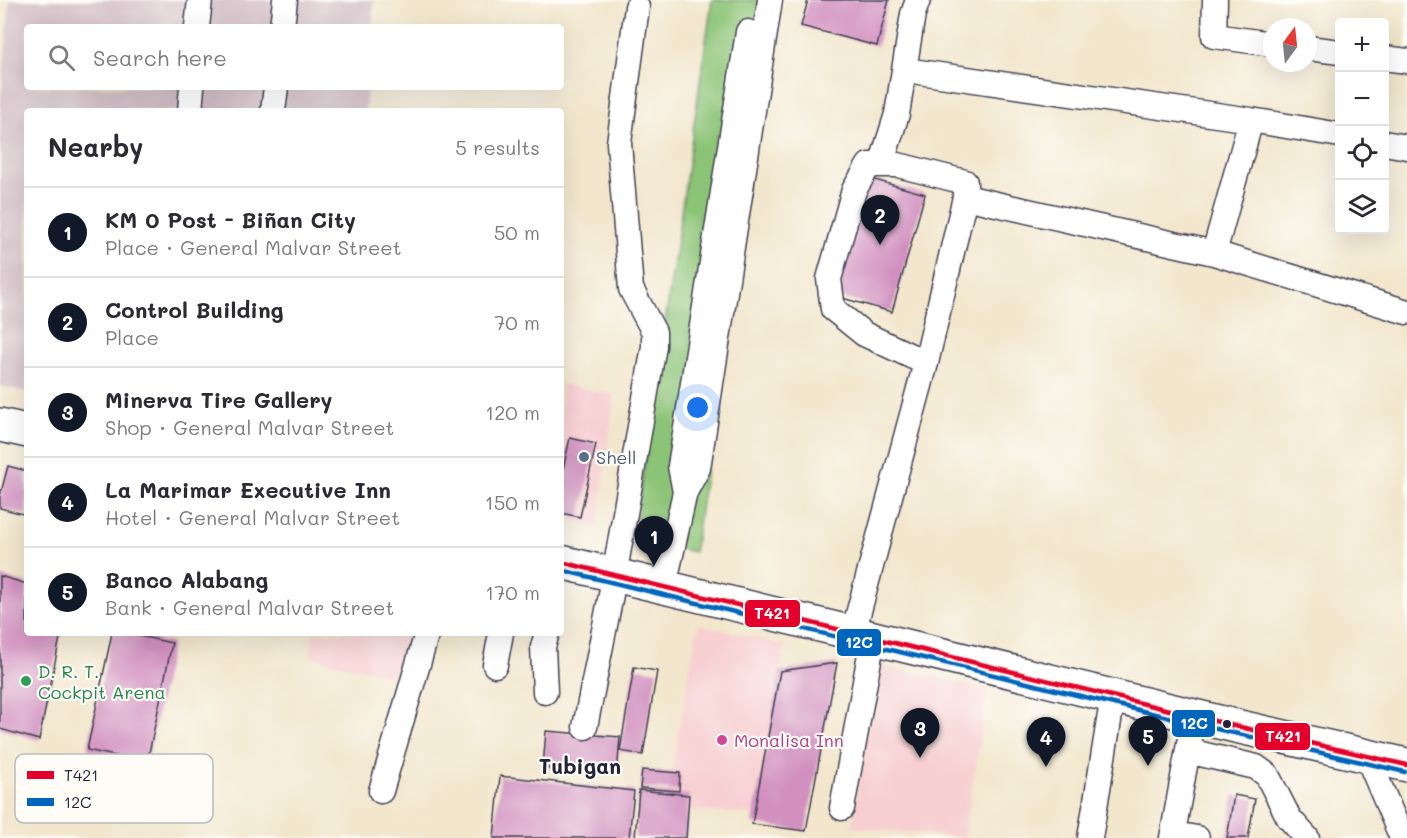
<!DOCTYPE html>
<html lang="en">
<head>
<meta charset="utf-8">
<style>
	body { margin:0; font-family:Mali,sans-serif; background:#f7f7f7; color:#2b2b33 }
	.controls { position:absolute; right:18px; top:18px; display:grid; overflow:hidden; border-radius:6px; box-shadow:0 6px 24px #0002 }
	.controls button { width:54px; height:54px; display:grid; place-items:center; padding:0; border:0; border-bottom:2px solid #e1e1e2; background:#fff; color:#2b2b33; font:30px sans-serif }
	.compass { position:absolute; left:1263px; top:18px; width:54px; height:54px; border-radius:50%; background:#fff; box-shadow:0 6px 24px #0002; rotate:15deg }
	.you { position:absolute; left:698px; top:408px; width:21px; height:21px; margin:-15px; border:4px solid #fff; border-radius:50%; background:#1a73e8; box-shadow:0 0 0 9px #1a73e833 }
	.badge { display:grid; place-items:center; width:39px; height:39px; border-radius:50%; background:#111827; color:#fff; font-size:20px; font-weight:700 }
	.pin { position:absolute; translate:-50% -50px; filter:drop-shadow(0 2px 3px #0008) }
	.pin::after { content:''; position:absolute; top:32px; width:21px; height:18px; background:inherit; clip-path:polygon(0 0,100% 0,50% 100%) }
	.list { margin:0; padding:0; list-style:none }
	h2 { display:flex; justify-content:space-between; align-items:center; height:78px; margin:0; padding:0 24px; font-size:26px }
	h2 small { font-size:20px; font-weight:400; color:#7c7c81 }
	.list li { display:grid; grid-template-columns:39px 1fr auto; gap:18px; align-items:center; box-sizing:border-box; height:90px; padding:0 24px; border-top:2px solid #e1e1e2 }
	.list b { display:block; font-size:22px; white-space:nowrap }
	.list p { margin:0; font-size:20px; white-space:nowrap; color:#7c7c81 }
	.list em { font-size:20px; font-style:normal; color:#7c7c81 }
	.icon { flex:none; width:33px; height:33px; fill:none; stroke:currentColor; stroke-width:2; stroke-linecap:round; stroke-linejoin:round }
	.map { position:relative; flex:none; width:1407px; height:838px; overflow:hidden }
	.search { position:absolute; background:#fff; box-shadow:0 6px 24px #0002; left:24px; top:24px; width:540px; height:66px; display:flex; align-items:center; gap:15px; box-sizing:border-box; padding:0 21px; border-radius:6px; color:#7c7c81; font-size:22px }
	.panel { position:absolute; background:#fff; box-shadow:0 6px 24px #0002; left:24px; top:108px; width:540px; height:528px; border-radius:6px }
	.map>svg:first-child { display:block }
	.built { fill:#f7cfd1 }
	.industrial { fill:#d2bdc6 }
	.green { fill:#8cc477; stroke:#577359; stroke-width:1.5 }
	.building { fill:#d190c0 }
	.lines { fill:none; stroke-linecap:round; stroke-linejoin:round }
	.minor-casing { stroke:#413f51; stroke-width:27 }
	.highway-casing { stroke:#413f51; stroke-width:36 }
	.minor { stroke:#fff; stroke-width:24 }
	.highway { stroke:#fff; stroke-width:33 }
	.bus-1-casing { stroke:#fdfcf7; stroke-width:9 }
	.bus-2-casing { stroke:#fdfcf7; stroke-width:9 }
	.bus-1 { stroke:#e4002b; stroke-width:4.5 }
	.bus-2 { stroke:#0065bd; stroke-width:4.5 }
	.service-dot { fill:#5c6f8a; stroke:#fdfcf7; stroke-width:2 }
	.leisure-dot { fill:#2e9e5b; stroke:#fdfcf7; stroke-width:2 }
	.bus-dot { fill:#22223b; stroke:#fdfcf7; stroke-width:2 }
	.hotel-dot { fill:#d1479c; stroke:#fdfcf7; stroke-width:2 }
	.labels { text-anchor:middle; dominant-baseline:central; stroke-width:4.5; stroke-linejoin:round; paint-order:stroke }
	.service-label { font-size:18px; fill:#4e5e75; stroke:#fdfcf7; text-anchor:start }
	.leisure-label { font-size:18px; fill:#27864d; stroke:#fdfcf7; text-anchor:start }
	.hotel-label { font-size:18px; fill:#b23c85; stroke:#fdfcf7; text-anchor:start }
	.quarter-label { font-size:21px; font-weight:bold; fill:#22223b; stroke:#fdfcf7 }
	.key { fill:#fdfcf7; stroke:#bbbbbf; stroke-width:1.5 }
	.key-label { font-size:16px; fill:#22223b }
	.line-badge { stroke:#fdfcf7; stroke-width:2 }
	.badge-label { font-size:16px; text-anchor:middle; font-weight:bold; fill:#fff }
</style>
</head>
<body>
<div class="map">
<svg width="1407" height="838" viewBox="0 0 1407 838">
	<rect width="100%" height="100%" fill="#fdfcf7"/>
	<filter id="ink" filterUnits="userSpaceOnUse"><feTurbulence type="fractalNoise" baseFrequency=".0167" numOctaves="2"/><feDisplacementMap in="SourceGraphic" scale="12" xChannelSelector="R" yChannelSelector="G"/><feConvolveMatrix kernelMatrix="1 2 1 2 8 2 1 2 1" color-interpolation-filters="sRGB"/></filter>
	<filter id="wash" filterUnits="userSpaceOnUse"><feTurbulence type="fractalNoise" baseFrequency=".008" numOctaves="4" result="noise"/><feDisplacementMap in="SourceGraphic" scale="24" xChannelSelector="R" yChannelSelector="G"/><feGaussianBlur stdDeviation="1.35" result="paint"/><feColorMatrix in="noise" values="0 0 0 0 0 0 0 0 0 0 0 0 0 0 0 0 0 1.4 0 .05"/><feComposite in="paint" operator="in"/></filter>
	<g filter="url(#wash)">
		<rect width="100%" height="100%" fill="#f2e6cc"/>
		<!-- built -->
		<path class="built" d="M561 384 614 395 598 528 561 519Z
			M698 624 785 645 753 814 665 809Z
			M313 633H432L421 683 311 657Z
			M880 665 988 689 964 837 851 827Z"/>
		<!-- industrial -->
		<path class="industrial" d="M10 0H374L372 27H27V87H367L365 111H27V392L0 386V108Z"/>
		<!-- green -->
		<path class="green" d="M712 0H774L694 552 634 536Z"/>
		<g id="blocks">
			<!-- building -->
			<path class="building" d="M808 0H889L877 46 801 26Z
				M868 178 925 194 892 312 835 296Z
				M570 438 596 444 580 517 561 513V478Z
				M8 466 27 471V515L0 508V496Z
				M0 576 27 584V633H61L39 740 0 729Z
				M112 633H125L172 643 147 763 87 750Z
				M837 663 806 831 752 824 780 671Z
				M634 667 657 671 643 755 620 751Z
				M546 731 620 737 617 774 543 768Z
				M642 770 680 773 679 791 640 788Z
				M500 776 634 791 629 838H494Z
				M639 790 689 795 686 838H635Z
				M1234 795 1255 799 1248 838H1227Z"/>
		</g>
	</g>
	<g filter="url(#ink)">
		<use href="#blocks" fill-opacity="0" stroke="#413f51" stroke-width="1.5"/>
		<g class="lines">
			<!-- minor casing -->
			<g class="minor-casing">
				<path id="minor" d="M1215 0 1214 36 1272 44
					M197 27 200 0
					M282 27 285 0
					M1308 48 1340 52
					M1384 58 1407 61
					M905 70 1251 120 1340 135
					M190 111 192 87
					M273 111 276 87
					M1384 143 1407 147
					M881 165 897 114 913 14 918 0
					M965 197 1214 253 1407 312
					M1214 253 1251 120
					M685 492 680 466 748 32
					M664 586 685 492 698 468 770 0
					M853 633 926 363 965 197V182L898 165H869L854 190 829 279 833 309 864 334 926 363
					M495 665 501 633
					M545 692 543 647 547 633
					M585 727 610 600 654 346V332L631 289 619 143 637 7
					M1188 751 1256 767 1267 775 1289 818 1307 838
					M1367 756 1402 838
					M381 791 427 633
					M842 808 873 638
					M1173 834 1197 838
					M1090 838 1113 696
					M1172 838 1194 716"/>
			</g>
			<!-- highway casing -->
			<g class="highway-casing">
				<path id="highway" d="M0 425 27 431
					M561 562 1227 724 1407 765"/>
			</g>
			<!-- minor -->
			<use href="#minor" class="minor"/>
			<!-- highway -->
			<use href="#highway" class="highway"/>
			<!-- bus-1 casing -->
			<g class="bus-1-casing">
				<path id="bus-1" d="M561 562 1227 724 1407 765"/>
			</g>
			<!-- bus-2 casing -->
			<g class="bus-2-casing">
				<path id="bus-2" d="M561 570 1225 731 1405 772"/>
			</g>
			<!-- bus-1 -->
			<use href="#bus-1" class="bus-1"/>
			<!-- bus-2 -->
			<use href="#bus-2" class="bus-2"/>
		</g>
	</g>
	<!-- markers -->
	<circle class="service-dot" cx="584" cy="457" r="6"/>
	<circle class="leisure-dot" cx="26" cy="681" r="6"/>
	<circle class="bus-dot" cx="1227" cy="724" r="5"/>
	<circle class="hotel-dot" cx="722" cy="740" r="6"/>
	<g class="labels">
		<!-- service labels -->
		<g class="service-label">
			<text x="596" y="457">Shell</text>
		</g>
		<!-- leisure labels -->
		<g class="leisure-label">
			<text x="38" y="671">D. R. T.<tspan x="38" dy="21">Cockpit Arena</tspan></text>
		</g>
		<!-- hotel labels -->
		<g class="hotel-label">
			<text x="734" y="740">Monalisa Inn</text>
		</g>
		<!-- quarter labels -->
		<g class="quarter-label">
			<text x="580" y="765">Tubigan</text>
		</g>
	</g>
	<!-- legend -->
	<rect x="15" y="754" width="198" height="69" rx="9" class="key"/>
	<rect x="27" y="771" width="27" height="8" fill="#e4002b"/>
	<rect x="27" y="798" width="27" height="8" fill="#0065bd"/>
	<g class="key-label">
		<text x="64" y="781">T421</text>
		<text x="64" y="808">12C</text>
	</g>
	<g class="line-badge">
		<rect x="744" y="599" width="57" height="29" rx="6" fill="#e4002b"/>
		<rect x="836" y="628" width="46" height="29" rx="6" fill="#0065bd"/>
		<rect x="1171" y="709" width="45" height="29" rx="6" fill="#0065bd"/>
		<rect x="1254" y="722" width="57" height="29" rx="6" fill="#e4002b"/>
	</g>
	<g class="badge-label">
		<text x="772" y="619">T421</text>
		<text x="859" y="648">12C</text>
		<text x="1194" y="729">12C</text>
		<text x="1283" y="742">T421</text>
	</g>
</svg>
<div class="controls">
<button>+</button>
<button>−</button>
<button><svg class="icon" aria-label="locate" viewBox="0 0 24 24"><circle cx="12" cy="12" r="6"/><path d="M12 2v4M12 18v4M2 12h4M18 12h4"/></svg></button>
<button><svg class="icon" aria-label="layers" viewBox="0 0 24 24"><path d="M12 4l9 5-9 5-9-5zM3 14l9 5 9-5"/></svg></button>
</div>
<svg class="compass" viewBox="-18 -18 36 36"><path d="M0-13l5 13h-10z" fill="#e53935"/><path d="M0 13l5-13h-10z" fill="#7c7c81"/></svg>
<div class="you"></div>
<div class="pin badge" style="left:654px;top:566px">1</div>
<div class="pin badge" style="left:880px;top:245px">2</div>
<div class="pin badge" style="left:920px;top:758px">3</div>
<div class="pin badge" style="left:1046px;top:767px">4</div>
<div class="pin badge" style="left:1148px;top:766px">5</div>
<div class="search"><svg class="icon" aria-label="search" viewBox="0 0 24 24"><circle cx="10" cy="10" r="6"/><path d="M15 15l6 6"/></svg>Search here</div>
<section class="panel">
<h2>Nearby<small>5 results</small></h2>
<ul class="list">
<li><span class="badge">1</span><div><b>KM 0 Post - Biñan City</b><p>Place · General Malvar Street</p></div><em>50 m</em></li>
<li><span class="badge">2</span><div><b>Control Building</b><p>Place</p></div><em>70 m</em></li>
<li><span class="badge">3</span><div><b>Minerva Tire Gallery</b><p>Shop · General Malvar Street</p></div><em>120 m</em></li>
<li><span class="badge">4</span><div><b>La Marimar Executive Inn</b><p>Hotel · General Malvar Street</p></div><em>150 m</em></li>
<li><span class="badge">5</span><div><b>Banco Alabang</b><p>Bank · General Malvar Street</p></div><em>170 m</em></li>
</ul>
</section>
</div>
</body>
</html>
